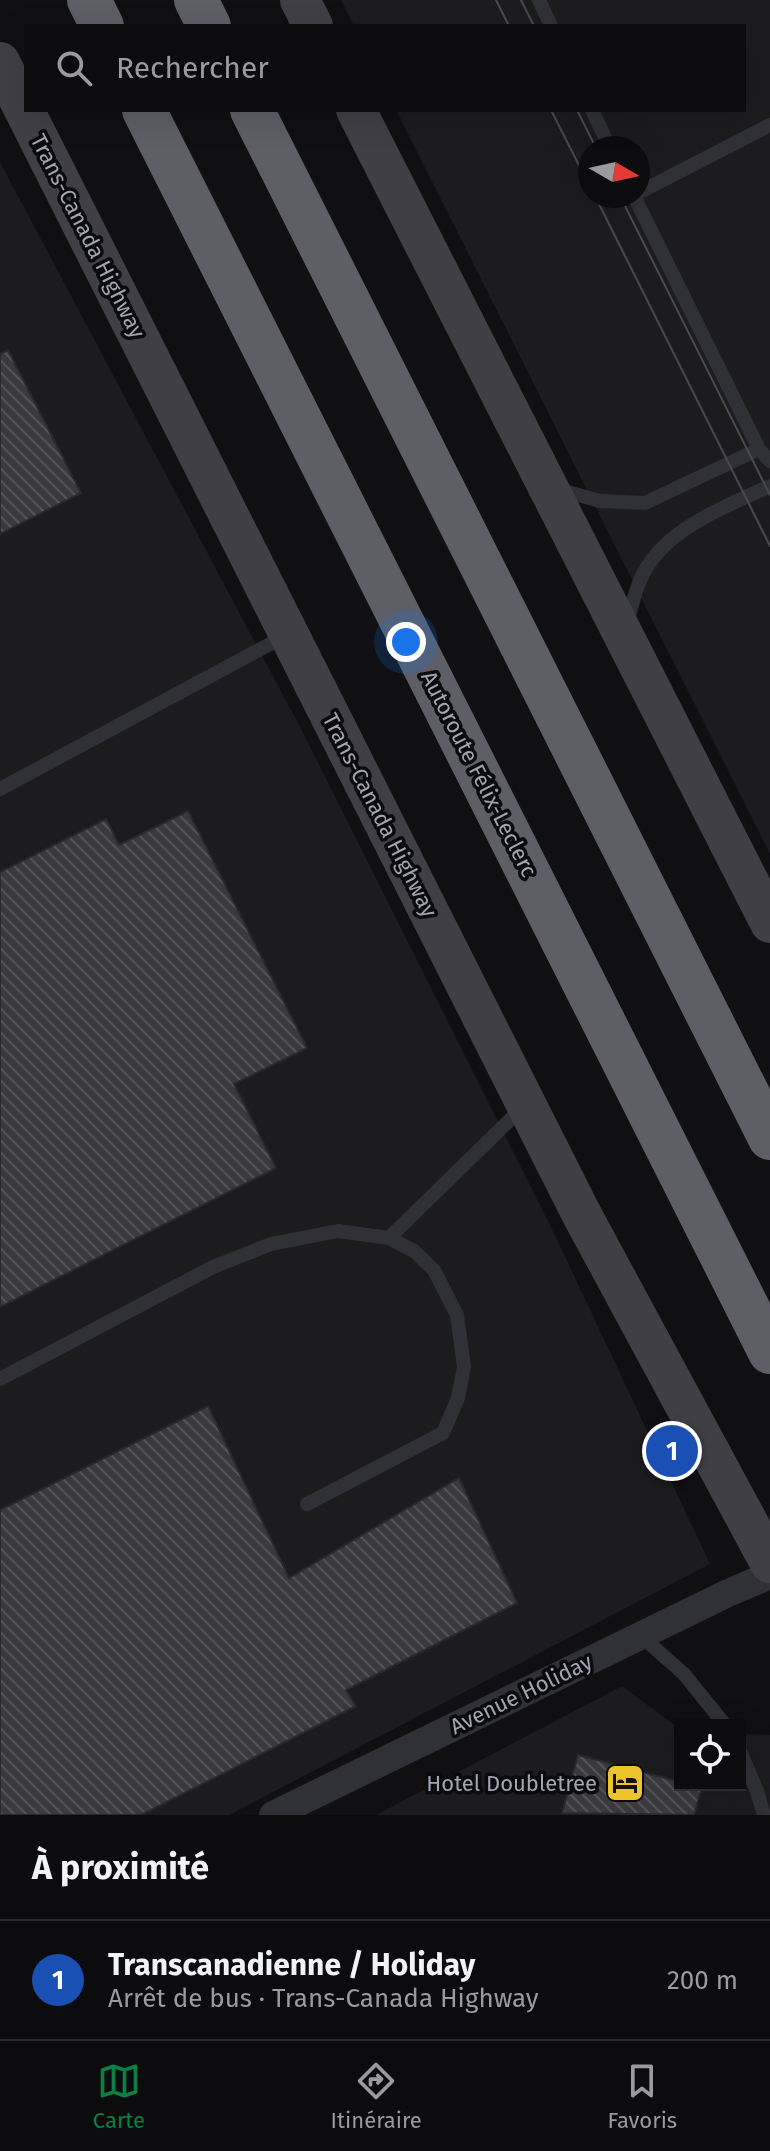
<!DOCTYPE html>
<html lang="fr">
<head>
<meta charset="utf-8">
<style>
	body { margin:0; font-family:"Fira Sans",sans-serif; background:#151416; color:#f1f3f6 }
	.controls { position:absolute; right:24px; bottom:24px; display:grid; overflow:hidden; border-radius:0px; box-shadow:0 8px 32px #0002 }
	.controls button { width:72px; height:72px; display:grid; place-items:center; padding:0; border:0; border-bottom:2px solid #2c2b2e; background:#0c0b0d; color:#f1f3f6; font:40px sans-serif }
	.compass { position:absolute; left:578px; top:136px; width:72px; height:72px; border-radius:50%; background:#0c0b0d; box-shadow:0 8px 32px #0002; rotate:99deg }
	.you { position:absolute; left:406px; top:642px; width:28px; height:28px; margin:-20px; border:6px solid #fff; border-radius:50%; background:#1a73e8; box-shadow:0 0 0 12px #1a73e833 }
	.badge { display:grid; place-items:center; width:52px; height:52px; border-radius:50%; background:#0b8043; color:#fff; font-size:26px; font-weight:700 }
	.pin { position:absolute; translate:-50% -50%; border:4px solid #fff; box-shadow:0 2px 8px #0006 }
	.list { margin:0; padding:0; list-style:none }
	h2 { display:flex; justify-content:space-between; align-items:center; height:104px; margin:0; padding:0 32px; font-size:34px }
	h2 small { font-size:26px; font-weight:400; color:#9a9b9d }
	.list li { display:grid; grid-template-columns:52px 1fr auto; gap:24px; align-items:center; box-sizing:border-box; height:120px; padding:0 32px; border-top:2px solid #2c2b2e }
	.list b { display:block; font-size:30px; white-space:nowrap }
	.list p { margin:0; font-size:26px; white-space:nowrap; color:#9a9b9d }
	.list em { font-size:26px; font-style:normal; color:#9a9b9d }
	.icon { flex:none; width:44px; height:44px; fill:none; stroke:currentColor; stroke-width:2; stroke-linecap:round; stroke-linejoin:round }
	.map { position:relative; flex:none; width:770px; height:1815px; overflow:hidden }
	.search { position:absolute; background:#0c0b0d; box-shadow:0 8px 32px #0002; left:24px; right:24px; top:24px; height:88px; display:flex; align-items:center; gap:20px; box-sizing:border-box; padding:0 28px; border-radius:0px; color:#9a9b9d; font-size:30px }
	.sheet { height:224px; background:#0c0b0d }
	nav { display:flex; justify-content:space-around; align-items:center; box-sizing:border-box; height:112px; border-top:2px solid #2c2b2e; background:#0c0b0d; font-size:22px; color:#9a9b9d }
	nav a { display:grid; justify-items:center; gap:4px }
	nav .on { color:#0b8043 }
	.map>svg:first-child { display:block }
	.built { fill:#1c1b1e; fill-rule:evenodd }
	.building { fill:url(#building-back-hatch); stroke:#2a292d; stroke-width:2 }
	.lines { fill:none; stroke-linecap:round; stroke-linejoin:round }
	.lane { stroke:#303136; stroke-width:14 }
	.street { stroke:#303136; stroke-width:28 }
	.secondary { stroke:#3f3f45; stroke-width:40 }
	.highway { stroke:#5d5e66; stroke-width:44 }
	.tram { stroke:#494a50; stroke-width:2 }
	.labels { text-anchor:middle; dominant-baseline:central; stroke-width:7; stroke-linejoin:round; paint-order:stroke }
	.street-label { font-size:22px; fill:#a1a4b1; stroke:#0b0a0c }
	.poi-label { font-size:22px; fill:#a1a4b1; stroke:#0b0a0c; text-anchor:end }
</style>
</head>
<body>
<div class="map">
<svg width="770" height="1815" viewBox="0 0 770 1815">
	<defs>
		<pattern id="building-back-hatch" width="6" height="6" patternUnits="userSpaceOnUse" patternTransform="scale(2)"><rect width="6" height="6" fill="#3a393e"/><path d="M-1 5l2 2M0 0l6 6M5-1l2 2" fill="none" stroke="#535358"/></pattern>
	</defs>
	<rect width="100%" height="100%" fill="#100f11"/>
	<!-- built -->
	<path class="built" d="M341 0H770V854L396 110H744V26H354ZM590 148H638V196H590Z
		M0 162 300 727 552 1229 710 1564 229 1815H0Z
		M622 1686 680 1729V1785H740V1734L770 1735V1815H376Z"/>
	<!-- building -->
	<path class="building" d="M8 350 81 493 0 534V354Z
		M188 811 307 1048 234 1084 276 1168 0 1307V872L106 819 119 845Z
		M208 1406 289 1578 459 1478 517 1603 346 1690 356 1706 141 1815H0V1510Z
		M578 1755 680 1782V1785L702 1787 694 1815 562 1813Z"/>
	<g class="lines">
		<!-- lane -->
		<path class="lane" d="M539 0 551 26
			M592 110 610 148
			M638 193 770 125
			M634 196 759 449 770 461
			M557 489 600 501 645 503 759 449
			M627 623C633 603 637 581 649 564 675 525 729 505 770 486
			M0 789 285 636
			M389 1238 523 1107
			M0 1379 213 1267 271 1244 338 1231 389 1238 414 1251 434 1270 457 1315 464 1367 458 1398 443 1433 307 1504
			M641 1636 684 1674 725 1725
			M740 1751 757 1791 764 1815"/>
		<!-- street -->
		<path class="street" d="M273 1815 726 1594 770 1575"/>
		<!-- secondary -->
		<path class="secondary" d="M300 0 313 26
			M0 62 582 1215 770 1563
			M356 110 770 923"/>
		<!-- highway -->
		<path class="highway" d="M89 0 102 26
			M196 0 209 26
			M144 110 770 1352
			M252 110 770 1138"/>
		<!-- tram -->
		<path class="tram" d="M496 0 509 26
			M521 0 534 26
			M551 110 590 187
			M577 110 596 148
			M595 196 770 546
			M620 196 770 495"/>
	</g>
	<!-- icons -->
	<defs>
		<g id="hotel-square" transform="scale(2)"><rect x="-9" y="-9" width="18" height="18" rx="4" fill="#edc52b" stroke="#0b0a0c"/><path d="M-6-4.5h1.5V1H6V5H4.5V3h-9V5H-6ZM-4 0a1.8 1.8 0 1 1 3.6 0ZM.5 0V-2.5h3Q6-2.5 6 0Z" fill="#111"/></g>
	</defs>
	<g fill-rule="evenodd">
		<use href="#hotel-square" x="625" y="1783"/>
	</g>
	<g class="labels">
		<!-- street labels -->
		<g class="street-label">
			<text transform="translate(88 236) rotate(63)">Trans-Canada Highway</text>
			<text transform="translate(479 774) rotate(63)">Autoroute Félix-Leclerc</text>
			<text transform="translate(380 815) rotate(63)">Trans-Canada Highway</text>
			<text transform="translate(521 1694) rotate(-26)">Avenue Holiday</text>
		</g>
		<!-- poi labels -->
		<g class="poi-label">
			<text x="597" y="1783">Hotel Doubletree</text>
		</g>
	</g>
</svg>
<div class="controls">
<button><svg class="icon" aria-label="locate" viewBox="0 0 24 24"><circle cx="12" cy="12" r="6"/><path d="M12 2v4M12 18v4M2 12h4M18 12h4"/></svg></button>
</div>
<svg class="compass" viewBox="-18 -18 36 36"><path d="M0-13l5 13h-10z" fill="#e53935"/><path d="M0 13l5-13h-10z" fill="#9a9b9d"/></svg>
<div class="you"></div>
<div class="pin badge" style="left:672px;top:1451px;background:#1a4fb4">1</div>
<div class="search"><svg class="icon" aria-label="search" viewBox="0 0 24 24"><circle cx="10" cy="10" r="6"/><path d="M15 15l6 6"/></svg>Rechercher</div>
</div>
<section class="sheet">
<h2>À proximité<small></small></h2>
<ul class="list">
<li><span class="badge" style="background:#1a4fb4">1</span><div><b>Transcanadienne / Holiday</b><p>Arrêt de bus · Trans-Canada Highway</p></div><em>200 m</em></li>
</ul>
</section>
<nav>
<a class="on"><svg class="icon" aria-label="map" viewBox="0 0 24 24"><path d="M3 6l6-2 6 2 6-2v14l-6 2-6-2-6 2zM9 4v14M15 6v14"/></svg>Carte</a>
<a><svg class="icon" aria-label="directions" viewBox="0 0 24 24"><path d="M12 3l9 9-9 9-9-9zM9 14v-3h6M13 9l2 2-2 2"/></svg>Itinéraire</a>
<a><svg class="icon" aria-label="saved" viewBox="0 0 24 24"><path d="M7 4h10v16l-5-4-5 4z"/></svg>Favoris</a>
</nav>
</body>
</html>
